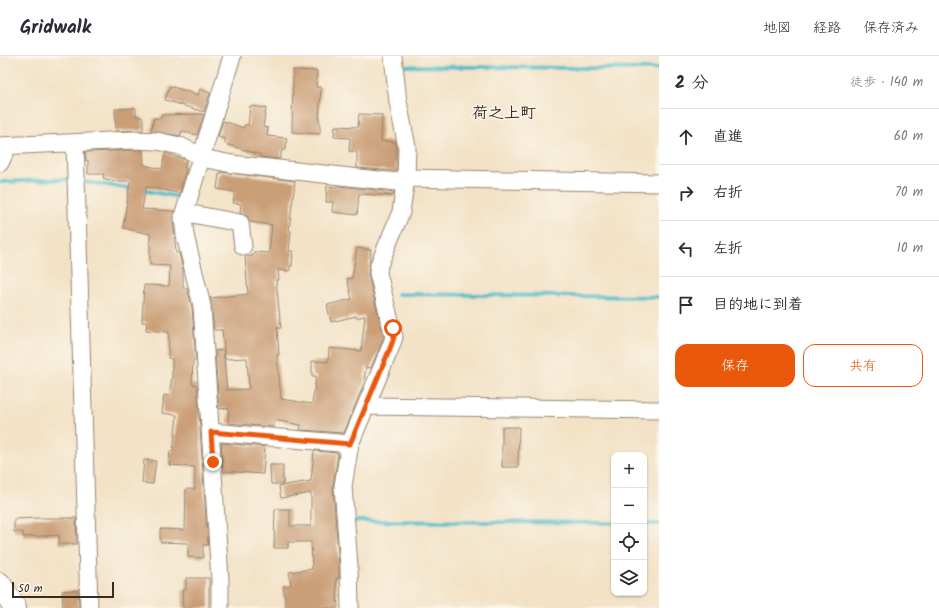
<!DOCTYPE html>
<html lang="ja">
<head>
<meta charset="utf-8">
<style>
	body { margin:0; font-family:Kalam,"Klee One",sans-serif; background:#f2f2f3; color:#2b2b33 }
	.controls { position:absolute; right:12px; bottom:12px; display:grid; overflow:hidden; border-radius:8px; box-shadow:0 1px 3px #0004 }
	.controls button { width:36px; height:36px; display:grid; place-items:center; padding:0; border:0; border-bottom:1px solid #e1e1e2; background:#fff; color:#2b2b33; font:20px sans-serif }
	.scale { position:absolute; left:12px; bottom:10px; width:102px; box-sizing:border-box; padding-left:4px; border:2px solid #3b2a1e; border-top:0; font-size:11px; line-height:14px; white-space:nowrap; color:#3b2a1e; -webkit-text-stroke:3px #fbf7ec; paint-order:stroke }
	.stop { position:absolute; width:12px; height:12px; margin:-9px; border:3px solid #ea580c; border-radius:50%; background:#fff }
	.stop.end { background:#ea580c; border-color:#fff; box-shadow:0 1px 4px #0008 }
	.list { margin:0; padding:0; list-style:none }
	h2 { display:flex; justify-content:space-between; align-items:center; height:52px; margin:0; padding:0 16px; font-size:17px }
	h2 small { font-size:13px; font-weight:400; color:#7c7c81 }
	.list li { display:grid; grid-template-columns:26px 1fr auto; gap:12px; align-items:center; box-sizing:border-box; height:56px; padding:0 16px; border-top:1px solid #e1e1e2 }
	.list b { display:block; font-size:15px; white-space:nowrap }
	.list em { font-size:13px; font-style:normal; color:#7c7c81 }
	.actions { display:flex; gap:8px; padding:12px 16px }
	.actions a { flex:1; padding:9px 0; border:1px solid #ea580c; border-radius:12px; text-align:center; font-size:14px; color:#ea580c }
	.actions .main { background:#ea580c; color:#fff }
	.icon { flex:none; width:22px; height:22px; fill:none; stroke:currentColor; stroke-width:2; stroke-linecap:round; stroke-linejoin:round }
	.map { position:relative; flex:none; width:659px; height:552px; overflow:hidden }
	header { display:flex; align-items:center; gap:24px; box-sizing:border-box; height:56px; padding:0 20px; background:#fff; border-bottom:1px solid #e1e1e2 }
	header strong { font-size:19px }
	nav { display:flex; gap:22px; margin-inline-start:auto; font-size:14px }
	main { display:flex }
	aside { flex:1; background:#fff }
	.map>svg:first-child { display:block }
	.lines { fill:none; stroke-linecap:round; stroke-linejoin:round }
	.stream { stroke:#4dbac7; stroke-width:4 }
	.building { fill:#ca9f77 }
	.minor-casing { stroke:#978672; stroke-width:19 }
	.major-casing { stroke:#978672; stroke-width:24 }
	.minor { stroke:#fff; stroke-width:17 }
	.major { stroke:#fff; stroke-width:22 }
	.route { stroke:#ea580c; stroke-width:5 }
	.labels { text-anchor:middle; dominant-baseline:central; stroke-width:3; stroke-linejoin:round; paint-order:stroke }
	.quarter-label { font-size:16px; font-weight:bold; fill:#3b2a1e; stroke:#fbf7ec }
</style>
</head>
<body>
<header>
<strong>Gridwalk</strong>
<nav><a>地図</a><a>経路</a><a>保存済み</a></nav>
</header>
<main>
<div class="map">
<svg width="659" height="552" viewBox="0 0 659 552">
	<rect width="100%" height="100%" fill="#fbf7ec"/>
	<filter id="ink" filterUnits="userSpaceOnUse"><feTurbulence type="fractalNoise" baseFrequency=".025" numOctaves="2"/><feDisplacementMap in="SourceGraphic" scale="8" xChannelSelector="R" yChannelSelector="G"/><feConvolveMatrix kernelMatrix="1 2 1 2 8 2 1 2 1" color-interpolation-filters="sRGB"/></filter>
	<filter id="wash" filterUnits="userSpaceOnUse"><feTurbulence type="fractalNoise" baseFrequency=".012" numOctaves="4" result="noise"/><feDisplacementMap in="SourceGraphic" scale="16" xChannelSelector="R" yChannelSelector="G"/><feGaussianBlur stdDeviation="0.9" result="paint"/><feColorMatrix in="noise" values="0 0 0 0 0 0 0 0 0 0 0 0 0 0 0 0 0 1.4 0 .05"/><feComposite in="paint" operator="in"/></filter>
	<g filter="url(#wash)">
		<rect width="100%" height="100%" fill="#f3e2c6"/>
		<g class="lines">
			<!-- stream -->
			<path class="stream" d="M404 10 659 13
				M0 126 70 123
				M86 126 134 133
				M141 134 180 141
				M398 238 659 241
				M355 465 614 467
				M644 468H659"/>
		</g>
		<g id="blocks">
			<!-- building -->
			<path class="building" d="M293 14 317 15 316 31H321L319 66H320V78L292 76Z
				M170 30 198 39 200 33 210 37 204 56 165 44Z
				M250 50 266 52 263 71 268 72 267 80 287 82 285 94H282L280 103 260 101 261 99 225 88V83L218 81 223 65 244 72V69H248Z
				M136 52V60L143 62V74L116 75 115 53Z
				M201 58 204 59 197 79 182 75 180 80 151 75 154 62H161L162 59Z
				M359 58 382 59 381 85 396 86V115L357 112V96L349 95 350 82 334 81 335 70 358 71Z
				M133 94H143L144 109 162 113 165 97 186 104 184 111 186 112 180 137 146 131 142 153 174 155 173 162 176 197H179L183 214V232H187L192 252 196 304H193L192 328 197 329 208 489H203V502L188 501V487L160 486V473L185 474 186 433H195V411L169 409 170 395 173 396 177 359 162 357 164 339 169 340 172 321V303L168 302 169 276 146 274 147 266H142L144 229 169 230 170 210 150 209V178L123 172 130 125H114L103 122 104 118H88V104L86 105 85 96Z
				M221 116 295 125 289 175H291L289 195H293L292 210H290V215L278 214 279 224H276L281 272H277L279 299H277L281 343 312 348 316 320H312V305L328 306 329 292 361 295 365 260 356 262V260L331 266 327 249 352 243 347 223 352 222 357 192 371 194 368 219 384 281 371 312 366 311 363 330 344 377 300 374 301 369 274 364V371L228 367 229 352 219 353 215 295 223 294 227 334 249 333 247 302 225 303 222 274H214L210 242 248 238 245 200H253L254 196 269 197 272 169 250 166 247 160 240 157 241 148 233 147 235 136 217 133 219 118H221Z
				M327 130 337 131V130L394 136 393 140 359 138 357 159 340 157 332 156 333 146H326Z
				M502 371H519L518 411H502Z
				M221 387 265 391 263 418 223 415Z
				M314 395 338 397 333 431 339 510V522H336L338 552H286L283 530 291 529 289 516 312 513 311 486H288V492H274L275 453H290V470H311V437L281 442 279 430 311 425Z
				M144 404 156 405 153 428 142 427Z
				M270 409H283V428H271Z
				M39 462H76L77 488H59V479L23 481V476H14V463Z
				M186 522H209V552H183L182 534H186Z
				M78 534 79 552H63L62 535Z"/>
		</g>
	</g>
	<g filter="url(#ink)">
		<use href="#blocks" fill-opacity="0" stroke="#978672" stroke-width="1"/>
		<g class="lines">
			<!-- minor casing -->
			<g class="minor-casing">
				<path id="minor" d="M75 87 89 552
					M0 90 133 84 157 85 180 90 207 103 232 108 396 126 406 122 659 127
					M0 107 8 90
					M183 161 192 158 240 167 243 190
					M367 350 659 354
					M211 376 350 388
					M220 552V523L202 250 185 179 183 161 232 0
					M350 552 349 510 343 430 350 388 391 290 394 281 378 217 379 209 401 156 406 122 407 91 398 46 393 0"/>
			</g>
			<!-- major casing -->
			<g class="major-casing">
				<path id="major" d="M0 528 15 552"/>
			</g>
			<!-- minor -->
			<use href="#minor" class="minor"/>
			<!-- major -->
			<use href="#major" class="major"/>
		</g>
	</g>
	<g class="lines" filter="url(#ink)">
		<!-- route -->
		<path class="route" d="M213 406 211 376 350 388 391 290 394 281 393 272"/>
	</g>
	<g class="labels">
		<!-- quarter labels -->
		<g class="quarter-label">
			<text x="504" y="57">荷之上町</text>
		</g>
	</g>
</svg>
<div class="controls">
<button>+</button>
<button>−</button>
<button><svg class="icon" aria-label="locate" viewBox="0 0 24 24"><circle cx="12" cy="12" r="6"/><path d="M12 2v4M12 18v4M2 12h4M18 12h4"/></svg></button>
<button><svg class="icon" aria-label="layers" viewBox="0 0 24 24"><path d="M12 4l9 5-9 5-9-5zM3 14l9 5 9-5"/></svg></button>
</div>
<div class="scale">50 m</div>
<div class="stop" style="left:393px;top:272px"></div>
<div class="stop end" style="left:213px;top:406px"></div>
</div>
<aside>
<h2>2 分<small>徒歩 · 140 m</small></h2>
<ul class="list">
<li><svg class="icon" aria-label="ahead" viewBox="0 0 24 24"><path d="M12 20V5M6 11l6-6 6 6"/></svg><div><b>直進</b></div><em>60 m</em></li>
<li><svg class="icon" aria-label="right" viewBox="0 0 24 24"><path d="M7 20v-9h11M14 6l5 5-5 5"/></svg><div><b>右折</b></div><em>70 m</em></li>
<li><svg class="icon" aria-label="left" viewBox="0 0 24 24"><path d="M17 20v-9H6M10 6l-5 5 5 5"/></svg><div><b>左折</b></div><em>10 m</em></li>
<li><svg class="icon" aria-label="arrive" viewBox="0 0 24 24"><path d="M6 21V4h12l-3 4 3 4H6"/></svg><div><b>目的地に到着</b></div></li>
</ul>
<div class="actions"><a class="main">保存</a><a>共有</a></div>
</aside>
</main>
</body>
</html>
